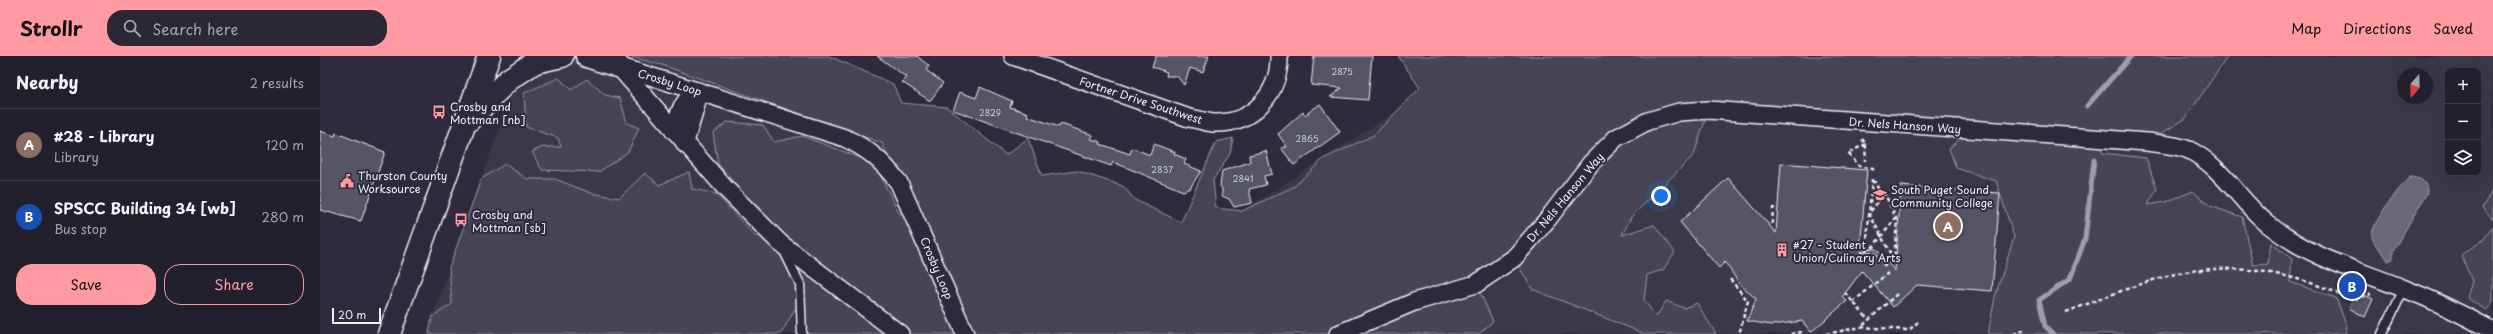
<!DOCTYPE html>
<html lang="en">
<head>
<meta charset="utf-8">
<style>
	body { margin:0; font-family:"Playpen Sans",sans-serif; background:#2b2836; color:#f1f3f6 }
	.controls { position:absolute; right:12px; top:12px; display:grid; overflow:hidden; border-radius:8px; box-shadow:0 4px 16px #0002 }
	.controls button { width:36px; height:36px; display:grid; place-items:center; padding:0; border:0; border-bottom:1px solid #403e4a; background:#23202e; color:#f1f3f6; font:20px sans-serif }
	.compass { position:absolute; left:2077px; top:12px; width:36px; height:36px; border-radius:50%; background:#23202e; box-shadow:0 4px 16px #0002; rotate:199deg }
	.scale { position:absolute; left:12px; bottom:10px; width:49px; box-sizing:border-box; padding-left:4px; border:2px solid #e8f1f8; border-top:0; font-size:11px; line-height:14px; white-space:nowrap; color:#e8f1f8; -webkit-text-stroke:3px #2f2a3d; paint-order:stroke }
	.you { position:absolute; left:1341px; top:140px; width:14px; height:14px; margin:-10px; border:3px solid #fff; border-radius:50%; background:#1a73e8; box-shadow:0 0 0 6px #1a73e833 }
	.badge { display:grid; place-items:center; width:26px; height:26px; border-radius:50%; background:#ff9aa2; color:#fff; font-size:13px; font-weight:700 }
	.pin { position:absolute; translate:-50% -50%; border:2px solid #fff; box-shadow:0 1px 4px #0006 }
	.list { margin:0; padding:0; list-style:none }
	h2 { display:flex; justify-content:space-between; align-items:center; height:52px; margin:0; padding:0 16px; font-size:17px }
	h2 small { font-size:13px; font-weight:400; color:#a3a3aa }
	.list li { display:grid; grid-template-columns:26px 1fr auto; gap:12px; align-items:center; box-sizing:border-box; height:72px; padding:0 16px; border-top:1px solid #403e4a }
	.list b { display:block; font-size:15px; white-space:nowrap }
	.list p { margin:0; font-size:13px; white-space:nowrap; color:#a3a3aa }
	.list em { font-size:13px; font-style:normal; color:#a3a3aa }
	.actions { display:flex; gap:8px; padding:12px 16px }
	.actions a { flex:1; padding:9px 0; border:1px solid #ff9aa2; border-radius:16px; text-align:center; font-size:14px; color:#ff9aa2 }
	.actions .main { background:#ff9aa2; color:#111 }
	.icon { flex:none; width:22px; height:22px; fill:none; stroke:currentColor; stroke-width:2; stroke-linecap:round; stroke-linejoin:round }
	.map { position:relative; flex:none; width:2173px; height:278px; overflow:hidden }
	header { display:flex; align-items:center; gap:24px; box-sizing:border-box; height:56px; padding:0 20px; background:#ff9aa2; color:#111 }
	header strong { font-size:19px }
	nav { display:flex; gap:22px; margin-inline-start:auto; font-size:14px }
	.search { width:280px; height:36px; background:#2b2836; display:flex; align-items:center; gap:10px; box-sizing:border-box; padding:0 14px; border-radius:16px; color:#a3a3aa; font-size:15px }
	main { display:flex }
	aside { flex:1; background:#23202e }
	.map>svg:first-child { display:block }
	.built { fill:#3b3749; fill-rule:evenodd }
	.green { fill:#464455; stroke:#979aa6 }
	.water { fill:#696978; stroke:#9c9fab }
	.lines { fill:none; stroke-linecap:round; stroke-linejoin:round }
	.stream { stroke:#9c9fab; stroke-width:5 }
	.building { fill:#575565; stroke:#e8f1f8 }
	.lane-casing { stroke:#e8f1f8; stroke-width:11 }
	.street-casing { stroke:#e8f1f8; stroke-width:20 }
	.secondary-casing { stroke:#e8f1f8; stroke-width:25 }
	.path { stroke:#e8f1f8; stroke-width:2.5; stroke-dasharray:4 3; stroke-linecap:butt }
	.lane { stroke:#2f2a3d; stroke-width:8 }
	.street { stroke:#2f2a3d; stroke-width:17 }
	.secondary { stroke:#2f2a3d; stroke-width:22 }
	.labels { text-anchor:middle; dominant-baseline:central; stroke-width:4; stroke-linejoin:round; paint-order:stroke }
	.number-label { font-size:9px; fill:#c4cad3 }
	.street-label { font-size:11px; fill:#e8f1f8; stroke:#2f2a3d }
	.poi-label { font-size:11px; fill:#e8f1f8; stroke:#2f2a3d; text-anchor:start }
</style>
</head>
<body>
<header>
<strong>Strollr</strong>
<div class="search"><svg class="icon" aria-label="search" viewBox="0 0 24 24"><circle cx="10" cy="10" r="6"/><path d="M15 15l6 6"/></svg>Search here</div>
<nav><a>Map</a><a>Directions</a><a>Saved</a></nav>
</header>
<main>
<aside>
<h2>Nearby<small>2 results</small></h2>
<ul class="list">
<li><span class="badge" style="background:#8d6e63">A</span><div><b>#28 - Library</b><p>Library</p></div><em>120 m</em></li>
<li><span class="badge" style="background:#1a4fb4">B</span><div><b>SPSCC Building 34 [wb]</b><p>Bus stop</p></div><em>280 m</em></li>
</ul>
<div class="actions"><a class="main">Save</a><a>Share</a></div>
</aside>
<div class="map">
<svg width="2173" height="278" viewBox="0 0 2173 278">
	<rect width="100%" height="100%" fill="#2f2a3d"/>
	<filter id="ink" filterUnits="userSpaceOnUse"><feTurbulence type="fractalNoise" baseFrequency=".025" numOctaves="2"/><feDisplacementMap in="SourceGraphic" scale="8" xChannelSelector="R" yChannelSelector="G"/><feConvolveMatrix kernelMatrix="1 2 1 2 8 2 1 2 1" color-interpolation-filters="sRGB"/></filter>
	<g filter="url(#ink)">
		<!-- built -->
		<path class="built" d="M205 0H339L873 187 1161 0H2173V278H106ZM2128 15H2158V117H2128ZM2083 18H2107V42H2083Z"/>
		<!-- green -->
		<path class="green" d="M307 0H509L573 28 581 47 627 51 686 99 708 82 722 120 757 115 803 130 815 144 861 166 896 86 913 82 910 98 893 124 896 152 922 155 975 130 1003 103 1054 79 1100 32 1078 0H1908L1865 63 1827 86 1783 83 1782 97 1826 102 1837 133 1828 149 1846 146 1873 135 1890 150 1922 161 1933 209 1948 208 1951 187 1972 203 1970 226 2016 242 2027 271 2025 278H1668L1675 241 1694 181 1676 125 1636 112 1629 92 1651 74 1388 55 1374 99 1311 161 1302 179 1334 169 1355 196 1343 214 1327 219 1324 244 1336 261 1346 245 1364 252 1377 247 1396 278H1325L1212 233 1194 202 1156 228 1173 265 1159 278H487L475 253 461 278H109L112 261 132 248 129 212 161 123 185 108 207 123H235L271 137 299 142 325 117 339 129 369 116 372 133 396 138 436 181 458 172 426 141 398 108 393 77 407 66 443 69 454 86 482 80 554 107 579 157 596 165 599 144 589 136C585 114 581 119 570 104 567 100 564 93 562 87L342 9Z
			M239 22 251 34 267 23 285 39 300 42 307 67 319 72 308 96 279 116 222 114 212 96 223 91H241L238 82 206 71 204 37Z
			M2173 133V163L2162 152Z
			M2173 171V247L2166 254 2147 242 2152 225 2141 199 2163 184Z"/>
		<!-- water -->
		<path class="water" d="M2090 121C2101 121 2108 127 2107 137L2073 195V203L2068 205C2064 196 2054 190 2052 181 2049 170 2081 129 2090 121Z"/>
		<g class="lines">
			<!-- stream -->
			<path class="stream" d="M1767 50 1811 0
				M1733 278 1725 270 1719 244 1750 223 1765 183 1774 104"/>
		</g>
		<!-- building -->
		<path class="building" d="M557 0H597L609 10 606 14 623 27 610 45 582 26 586 21Z
			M836 0H889L883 16 870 12 864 29 857 20H846L847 16 832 11Z
			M994 0H1052L1048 44 1010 41 1022 32 991 29Z
			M660 31 692 45 690 51 708 57 707 60 739 71 741 68 773 79 771 83 781 86 780 88 810 98 812 92 830 99 834 88 855 96 854 98 866 103 864 108 881 115 870 132 863 135 793 106 791 110 633 54 640 36 656 42Z
			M1000 48 1020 76 974 109 961 92 967 91 958 78 983 56 985 59Z
			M0 75 15 80 16 77 65 96 41 165 0 154Z
			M946 95 952 118 944 120 946 129 929 133 932 147 914 151 909 143 902 140V133L900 130 902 115 930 106 929 99Z
			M1461 107 1547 114 1540 192 1556 193 1575 215 1581 130 1680 137 1672 235 1597 229 1573 251 1542 215 1522 241 1527 245 1491 276 1482 265 1452 269 1427 265 1436 243 1419 227 1405 206 1399 212 1360 166 1408 122 1456 177Z
			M2036 235 2053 243 2045 261 2029 252Z"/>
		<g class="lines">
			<!-- lane casing -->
			<g class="lane-casing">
				<path id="lane" d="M464 195 480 228 482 278
					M2062 278 2084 233"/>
			</g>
			<!-- street casing -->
			<g class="street-casing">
				<path id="street" d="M693 0 869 62C877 63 885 66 893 67 932 69 960 37 959 0
					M298 10 525 82C550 94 562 105 579 127L645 278
					M299 11 405 132 460 187 580 278
					M353 74 362 51 374 34
					M365 88C368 69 378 53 378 35
					M1018 278 1094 246 1156 228 1194 202 1227 164 1271 107 1296 82 1328 65 1359 56 1388 54 1827 86C1840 88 1857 89 1869 94 1902 110 1921 147 1949 169 1992 203 2036 213 2085 233 2116 245 2144 259 2173 275"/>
			</g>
			<!-- secondary casing -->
			<g class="secondary-casing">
				<path id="secondary" d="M267 0 298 10
					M148 65 188 24 215 6 242 0
					M69 278 169 0"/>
			</g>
			<!-- path -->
			<path class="path" d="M1542 83 1546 88 1545 105
				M1546 88 1528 97 1539 110 1553 113V115
				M1552 126H1555L1562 141 1565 138 1577 164 1574 204
				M1562 141 1549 157 1574 204
				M1452 168 1453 152 1458 153
				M1552 192 1576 162
				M1540 196 1554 197 1566 211
				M1546 196 1552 123
				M1410 223 1428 245 1419 278
				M1525 237 1549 264
				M1577 238 1541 271 1589 274 1598 266
				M1533 246 1568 217
				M1746 256C1779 244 1813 229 1847 220 1909 204 1975 216 2033 244L2051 238
				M1471 278 1482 276 1483 278
				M1506 278 1541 271
				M1694 278 1707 273"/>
			<!-- lane -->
			<use href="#lane" class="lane"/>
			<!-- street -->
			<use href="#street" class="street"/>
			<!-- secondary -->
			<use href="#secondary" class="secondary"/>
		</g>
	</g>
	<!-- icons -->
	<defs>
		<g id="bus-bare" transform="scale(1.08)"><path d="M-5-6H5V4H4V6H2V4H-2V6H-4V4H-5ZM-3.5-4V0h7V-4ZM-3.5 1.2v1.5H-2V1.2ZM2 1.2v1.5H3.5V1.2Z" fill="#ff9aa2" stroke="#2f2a3d" stroke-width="2.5" paint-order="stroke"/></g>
		<g id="civic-bare" transform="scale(1.08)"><path d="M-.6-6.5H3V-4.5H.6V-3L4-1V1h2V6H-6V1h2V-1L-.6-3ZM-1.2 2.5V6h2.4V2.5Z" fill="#ff9aa2" stroke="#2f2a3d" stroke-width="2.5" paint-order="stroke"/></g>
		<g id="university-bare" transform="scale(1.08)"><path d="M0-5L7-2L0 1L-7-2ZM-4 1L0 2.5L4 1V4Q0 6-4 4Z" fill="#ff9aa2" stroke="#2f2a3d" stroke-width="2.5" paint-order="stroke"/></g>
		<g id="building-bare" transform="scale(1.08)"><path d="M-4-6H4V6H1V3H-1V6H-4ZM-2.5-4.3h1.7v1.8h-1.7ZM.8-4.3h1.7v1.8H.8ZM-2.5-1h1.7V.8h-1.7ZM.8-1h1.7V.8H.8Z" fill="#ff9aa2" stroke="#2f2a3d" stroke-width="2.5" paint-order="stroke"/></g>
	</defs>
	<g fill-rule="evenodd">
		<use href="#bus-bare" x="119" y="56"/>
		<use href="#civic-bare" x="27" y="125"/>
		<use href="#university-bare" x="1560" y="139"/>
		<use href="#bus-bare" x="141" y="164"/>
		<use href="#building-bare" x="1462" y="194"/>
	</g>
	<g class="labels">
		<!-- number labels -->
		<g class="number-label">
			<text x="1022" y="15">2875</text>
			<text x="670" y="56">2829</text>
			<text x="987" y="82">2865</text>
			<text x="842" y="113">2837</text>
			<text x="923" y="122">2841</text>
		</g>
		<!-- street labels -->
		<g class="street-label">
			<text transform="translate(350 26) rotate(17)">Crosby Loop</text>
			<text transform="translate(821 44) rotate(18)">Fortner Drive Southwest</text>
			<text transform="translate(1585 69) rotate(4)">Dr. Nels Hanson Way</text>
			<text transform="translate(1245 141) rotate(-50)">Dr. Nels Hanson Way</text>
			<text transform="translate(617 212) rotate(67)">Crosby Loop</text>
		</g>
		<!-- poi labels -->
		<g class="poi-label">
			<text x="130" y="50">Crosby and<tspan x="130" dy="13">Mottman [nb]</tspan></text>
			<text x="38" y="119">Thurston County<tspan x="38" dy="13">Worksource</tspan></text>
			<text x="1571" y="133">South Puget Sound<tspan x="1571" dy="13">Community College</tspan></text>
			<text x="152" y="158">Crosby and<tspan x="152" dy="13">Mottman [sb]</tspan></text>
			<text x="1473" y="188">#27 - Student<tspan x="1473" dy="13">Union/Culinary Arts</tspan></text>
		</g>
	</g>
</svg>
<div class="controls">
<button>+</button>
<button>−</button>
<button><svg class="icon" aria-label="layers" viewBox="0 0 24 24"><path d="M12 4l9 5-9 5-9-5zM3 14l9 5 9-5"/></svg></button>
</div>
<svg class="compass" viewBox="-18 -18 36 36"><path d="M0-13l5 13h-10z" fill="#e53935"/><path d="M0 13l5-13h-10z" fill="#a3a3aa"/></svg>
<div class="scale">20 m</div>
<div class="you"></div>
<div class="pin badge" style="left:1628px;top:170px;background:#8d6e63">A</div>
<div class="pin badge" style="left:2032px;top:230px;background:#1a4fb4">B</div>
</div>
</main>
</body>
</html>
